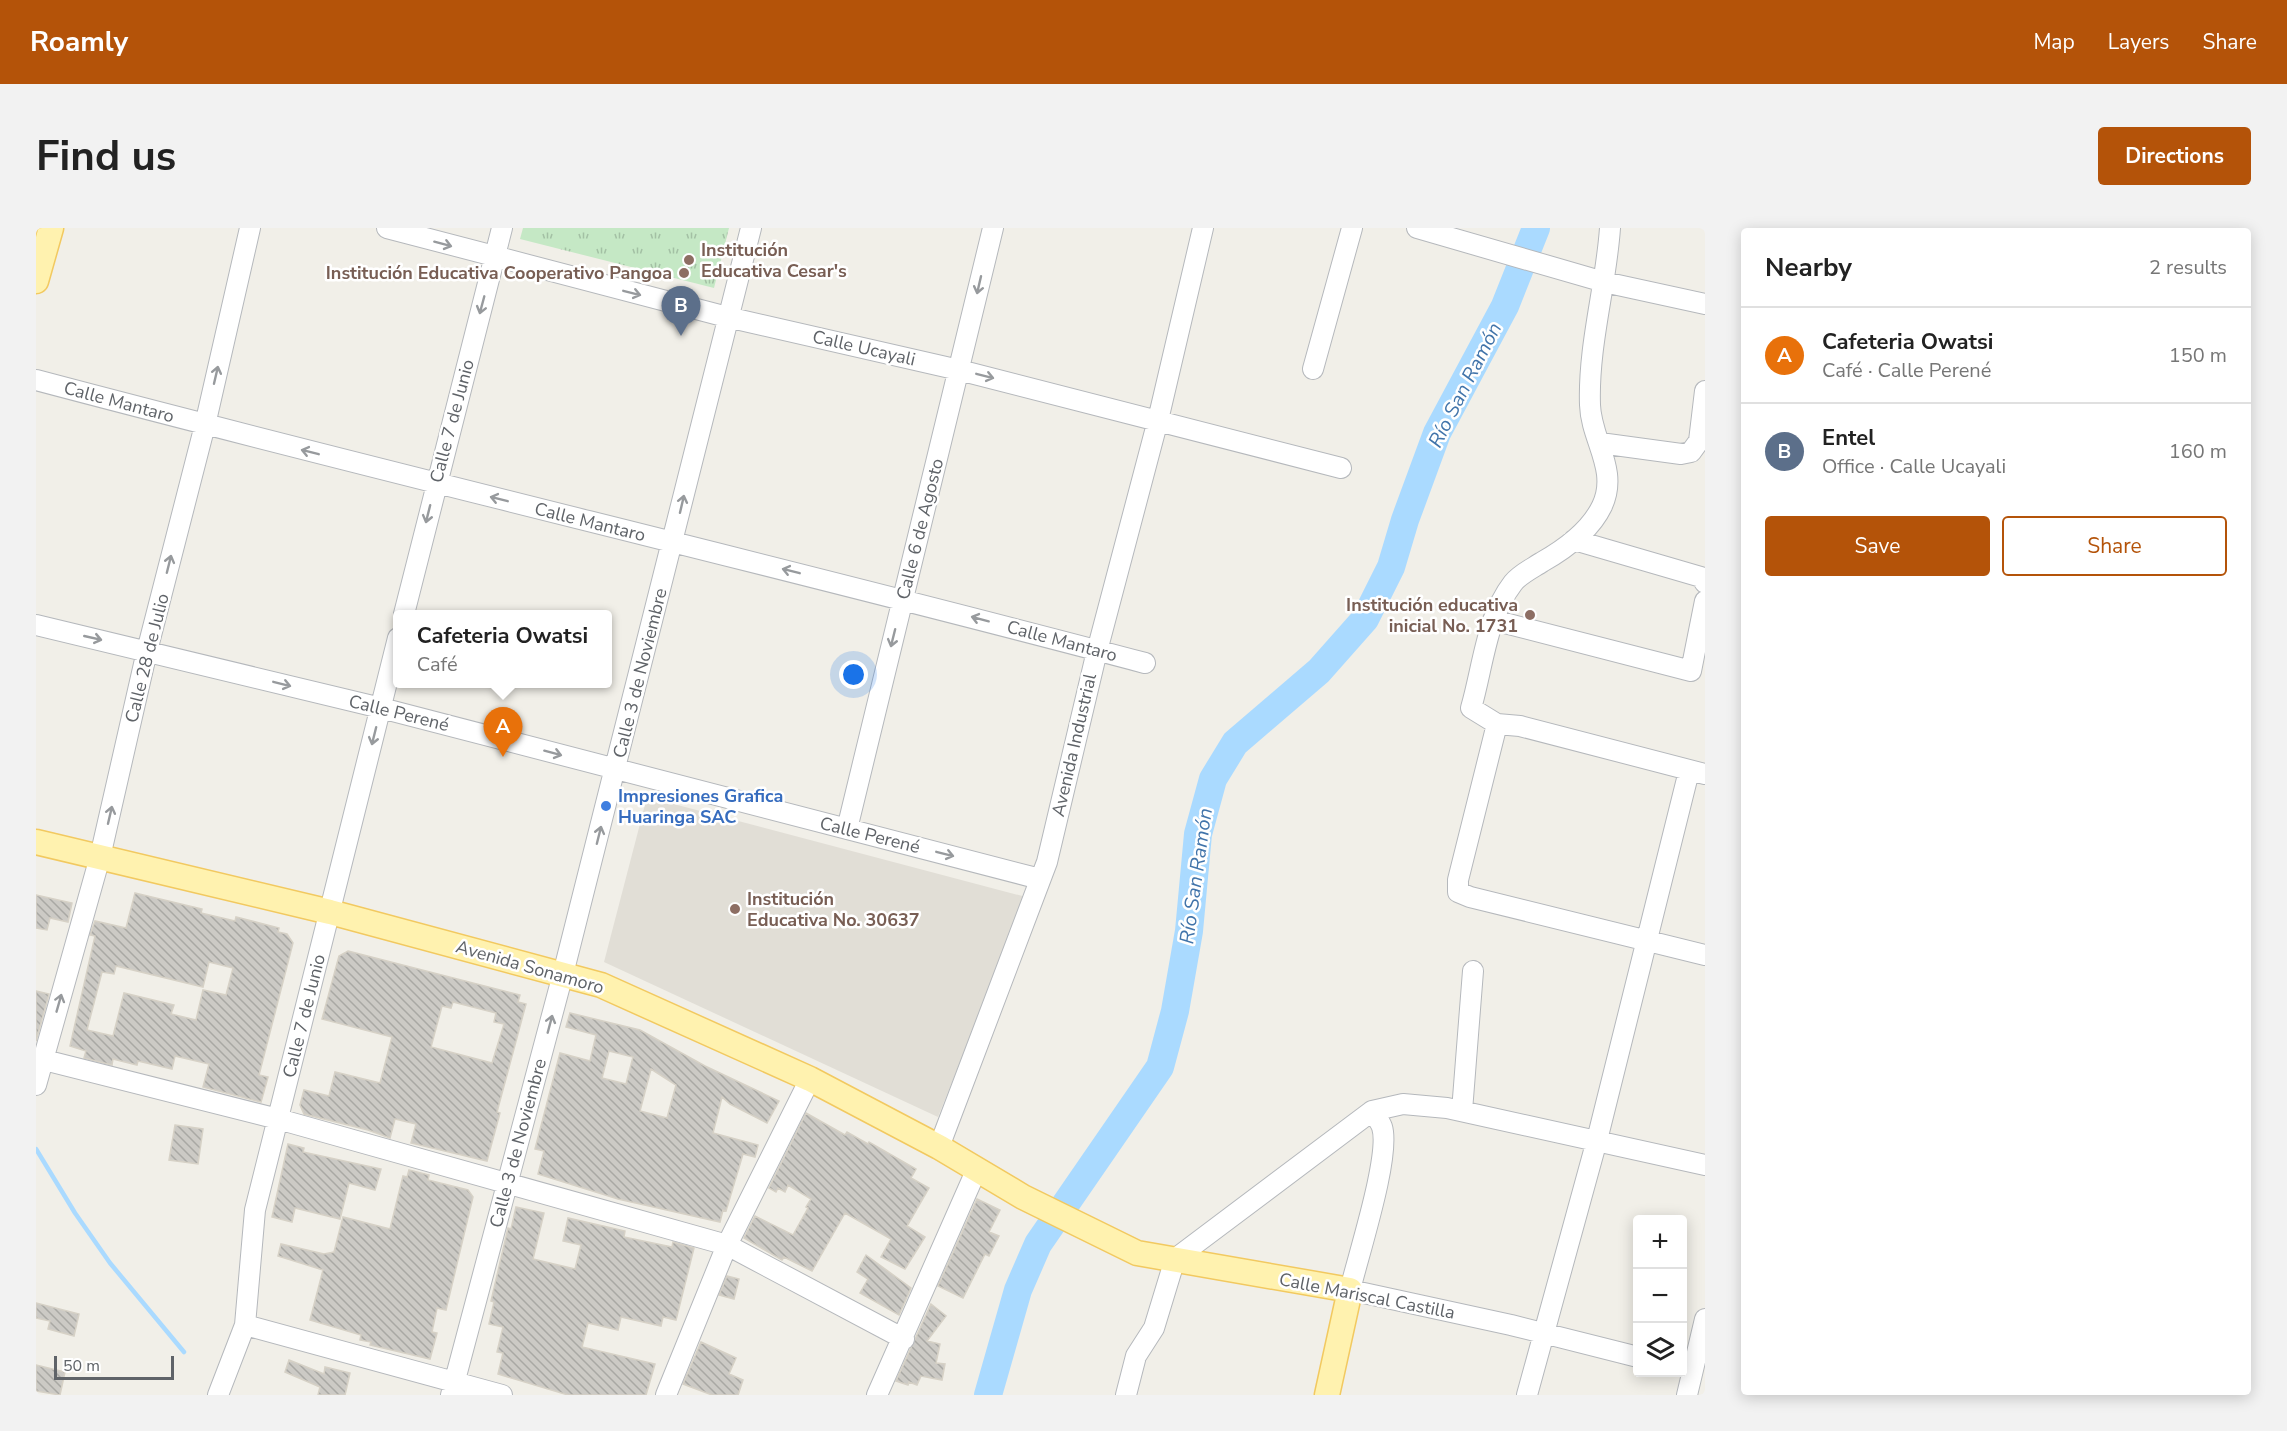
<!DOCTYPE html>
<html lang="en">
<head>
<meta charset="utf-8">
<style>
	body { margin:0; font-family:"Nunito Sans",sans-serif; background:#f2f2f2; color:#222 }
	.controls { position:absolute; right:18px; bottom:18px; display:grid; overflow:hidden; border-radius:6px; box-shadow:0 3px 15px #0003 }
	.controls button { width:54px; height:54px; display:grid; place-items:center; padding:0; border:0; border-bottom:2px solid #e0e0e0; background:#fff; color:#222; font:30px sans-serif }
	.scale { position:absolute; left:18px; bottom:15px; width:120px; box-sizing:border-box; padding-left:6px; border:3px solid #5f6368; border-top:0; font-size:16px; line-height:21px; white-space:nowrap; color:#5f6368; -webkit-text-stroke:4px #fff; paint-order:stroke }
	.you { position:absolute; left:818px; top:447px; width:21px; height:21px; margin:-15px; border:4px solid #fff; border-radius:50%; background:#1a73e8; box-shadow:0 0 0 9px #1a73e833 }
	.badge { display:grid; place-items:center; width:39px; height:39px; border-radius:50%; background:#b45309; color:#fff; font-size:20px; font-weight:700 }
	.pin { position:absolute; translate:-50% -50px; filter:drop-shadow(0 2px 3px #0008) }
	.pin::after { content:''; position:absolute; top:32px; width:21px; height:18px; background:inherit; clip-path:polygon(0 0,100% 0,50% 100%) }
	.popup { position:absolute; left:357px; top:382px; width:219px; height:78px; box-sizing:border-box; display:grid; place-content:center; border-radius:6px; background:#fff; filter:drop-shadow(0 2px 4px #0005); font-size:20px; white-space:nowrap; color:#767676 }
	.popup b { font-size:22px; color:#222 }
	.popup::after { content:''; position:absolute; left:50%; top:100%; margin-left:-12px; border:12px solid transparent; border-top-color:#fff }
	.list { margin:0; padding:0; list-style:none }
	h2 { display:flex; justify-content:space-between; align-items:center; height:78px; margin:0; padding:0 24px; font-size:26px }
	h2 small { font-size:20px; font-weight:400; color:#767676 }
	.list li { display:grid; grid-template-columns:39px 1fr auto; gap:18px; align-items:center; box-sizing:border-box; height:96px; padding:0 24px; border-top:2px solid #e0e0e0 }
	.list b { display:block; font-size:22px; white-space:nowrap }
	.list p { margin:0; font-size:20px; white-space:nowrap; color:#767676 }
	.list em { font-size:20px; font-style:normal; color:#767676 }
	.actions { display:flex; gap:12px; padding:18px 24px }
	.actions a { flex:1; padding:14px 0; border:2px solid #b45309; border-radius:6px; text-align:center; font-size:21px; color:#b45309 }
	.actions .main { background:#b45309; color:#fff }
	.icon { flex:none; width:33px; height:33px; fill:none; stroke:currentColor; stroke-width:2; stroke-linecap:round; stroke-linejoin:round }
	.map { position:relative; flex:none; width:1669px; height:1167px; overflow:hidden; border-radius:6px }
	header { display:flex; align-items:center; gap:36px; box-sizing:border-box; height:84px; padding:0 30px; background:#b45309; color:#fff }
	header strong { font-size:28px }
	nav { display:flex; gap:33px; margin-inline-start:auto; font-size:21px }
	.intro { display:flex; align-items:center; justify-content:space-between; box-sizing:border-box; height:144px; padding:0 36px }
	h1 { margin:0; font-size:42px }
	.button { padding:15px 27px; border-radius:6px; background:#b45309; color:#fff; font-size:21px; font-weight:700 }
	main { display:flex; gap:36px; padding:0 36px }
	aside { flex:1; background:#fff; border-radius:6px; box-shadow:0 3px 15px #0003 }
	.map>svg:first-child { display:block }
	.education { fill:#e1ded6 }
	.park { fill:url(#park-tufts) }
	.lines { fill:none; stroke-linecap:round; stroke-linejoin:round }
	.stream { stroke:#aadaff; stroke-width:4.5 }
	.river { stroke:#aadaff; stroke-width:28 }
	.building { fill:url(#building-back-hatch); stroke:#d6d1c6; stroke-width:1.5; fill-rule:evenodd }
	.minor-casing { stroke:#b5b8bc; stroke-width:22 }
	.major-casing { stroke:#f2c960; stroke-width:27 }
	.minor { stroke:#fff; stroke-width:20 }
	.major { stroke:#fff2af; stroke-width:24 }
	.oneway { stroke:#979a9d }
	.education-dot { fill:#8d6e63; stroke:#fff; stroke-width:2 }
	.shop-dot { fill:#3f7fe0; stroke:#fff; stroke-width:2 }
	.labels { text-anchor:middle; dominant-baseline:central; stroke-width:5; stroke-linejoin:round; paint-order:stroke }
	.education-label { font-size:18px; font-weight:bold; fill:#785e54; stroke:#fff; text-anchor:start }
	.street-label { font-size:18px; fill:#5f6368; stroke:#fff }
	.shop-label { font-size:18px; font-weight:bold; fill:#366cbe; stroke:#fff; text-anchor:start }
	.water-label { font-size:20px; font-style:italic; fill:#4174aa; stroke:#fff }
</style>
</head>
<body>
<header>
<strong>Roamly</strong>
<nav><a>Map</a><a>Layers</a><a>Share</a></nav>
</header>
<div class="intro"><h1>Find us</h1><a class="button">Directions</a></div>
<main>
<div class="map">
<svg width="1669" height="1167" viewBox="0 0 1669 1167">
	<defs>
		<pattern id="park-tufts" width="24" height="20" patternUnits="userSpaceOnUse" patternTransform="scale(1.5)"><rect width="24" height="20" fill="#c5e8c5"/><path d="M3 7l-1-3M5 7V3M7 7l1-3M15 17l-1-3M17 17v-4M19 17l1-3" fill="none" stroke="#a3c0a4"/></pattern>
		<pattern id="building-back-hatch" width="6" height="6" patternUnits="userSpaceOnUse" patternTransform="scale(1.5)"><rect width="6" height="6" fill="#cccac5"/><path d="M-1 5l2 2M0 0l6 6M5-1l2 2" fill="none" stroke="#a9a8a4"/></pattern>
	</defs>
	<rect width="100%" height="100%" fill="#f1efe8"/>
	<!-- education -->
	<path class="education" d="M611 569 990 669 902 889 568 734Z"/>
	<!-- park -->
	<path class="park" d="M487 0H693L678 60 484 11Z"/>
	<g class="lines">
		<!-- stream -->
		<path class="stream" d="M0 921 39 985 74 1035 148 1124"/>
		<!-- river -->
		<path class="river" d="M952 1167 982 1062 1002 1016 1124 839 1139 783 1153 703 1162 606 1177 551 1199 515 1283 443 1329 391 1355 339 1369 292 1401 205 1469 78 1500 0"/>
	</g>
	<!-- building -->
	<path class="building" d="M99 665 166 681 165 685 199 693 200 689 243 700 242 704 251 706 257 715 223 847 232 849 225 874 167 859 173 836 139 828 136 841 102 833 101 837 77 831 76 837 48 830 50 823 34 818 59 708 54 707 59 693 90 700ZM173 734 197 740 190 767 167 762 160 792 135 786 138 777 88 765 77 808 51 802 66 744 78 746 80 738 167 759Z
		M0 667 36 675 32 694 14 690 11 702 0 700Z
		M312 723 484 767 482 774 490 776 461 884 464 885 451 933 375 915 380 896 359 891 354 910 332 902 268 886 264 877 268 862 293 868 299 844 344 855 356 809 286 791 303 728ZM417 774 460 785 458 794 468 796 456 835 395 819 406 778 415 780Z
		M0 763 13 766 0 813Z
		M534 785 604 802 669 838 743 873 731 895 694 876 686 869 677 905 722 917 719 929 707 926 690 983 687 982 684 994 582 971 502 946 508 923 499 921 524 825 554 833 560 807 530 799ZM573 823 597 829 590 856 566 850ZM615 841 640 857 631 890 604 883Z
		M770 885 809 907 811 904 832 916 833 914 880 941 875 950 893 960 871 998 889 1009 869 1041 845 1029 855 1011 809 985 776 1043 748 1029 746 1032 708 1010 719 988 757 1007 772 980 770 979 775 971 752 957 749 964 742 960 740 964 733 960Z
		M139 897 167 901 162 936 133 932Z
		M252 916 268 920 267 924 345 941 339 962 313 955 304 991 259 980 256 994 236 989Z
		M373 942 393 947 392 952 432 962 437 969 410 1082 401 1080 396 1104 401 1105 394 1131 334 1117 335 1114 324 1112 325 1107 274 1092 287 1042 242 1028 245 1016 288 1026 298 1024 307 989 354 1001 367 948 371 949Z
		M941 971 964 982 953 1004 963 1008 953 1028 949 1026 927 1070 902 1058Z
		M480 979 508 985 497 1031 539 1041 545 1017 527 1013 532 990 589 1003 588 1009 636 1019 637 1014 658 1020 640 1092 627 1089 625 1098 585 1089 582 1102 552 1095 546 1119 619 1136 610 1167H532L462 1146 467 1125 461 1124 467 1099 453 1096 458 1074 455 1073 472 1000 475 1001Z
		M830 1027 875 1060 863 1087 824 1065 832 1051 821 1044Z
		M691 1048 703 1051 698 1071 683 1067Z
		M0 1075 43 1086 38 1108 12 1101 14 1093 0 1090Z
		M895 1076 910 1088 891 1113 904 1116 900 1135 909 1136 906 1152 885 1148 881 1157 873 1154 872 1157 860 1153Z
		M665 1114 700 1130 693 1146 707 1152 702 1167H676L647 1156Z
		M253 1132 288 1146 289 1139 314 1145 309 1167H282L284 1159 249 1144Z
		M0 1137 29 1144 24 1167 0 1163Z"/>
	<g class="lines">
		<!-- minor casing -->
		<g class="minor-casing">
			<path id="minor" d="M351 0 691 89 923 142 1305 240
				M1381 0 1568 54 1669 76
				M1574 0C1570 59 1552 117 1554 177 1555 212 1583 242 1566 278 1554 303 1529 321 1506 334 1497 340 1484 346 1477 355 1450 390 1447 439 1435 480L1461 496 1484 498 1669 546
				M1277 141 1316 0
				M0 152C369 250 740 337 1109 435
				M1564 215 1645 226 1655 224 1663 213 1669 163
				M1538 312 1665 349 1669 355
				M368 386 466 0
				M1457 392 1655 443 1669 373
				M0 397 345 480 1004 651
				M1461 496 1422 652V664L1434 669 1669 727
				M811 601 957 0
				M0 830 242 891 691 1017 868 1111
				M0 857 64 629 111 423 169 197 214 0
				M1336 883C1339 888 1344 893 1346 899 1355 927 1322 1028 1314 1062L1475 1097 1602 1129
				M1426 883 1437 743
				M903 919 1011 634 1061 423 1122 192 1167 0
				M209 1097 466 1167
				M182 1167 209 1097 219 982 362 410
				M415 1167 527 746 715 0
				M630 1167 691 1017 774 851
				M841 1167 940 943
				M1090 1167 1100 1128 1118 1100 1139 1031 1336 883 1367 876 1411 880 1669 937
				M1491 1167 1561 912 1653 543
				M1651 1167 1669 1091"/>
		</g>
		<!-- major casing -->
		<g class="major-casing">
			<path id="major" d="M0 53 15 0
				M0 614 294 684 565 757 774 851 903 919 987 969 1101 1025 1314 1062 1291 1167"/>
		</g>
		<!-- minor -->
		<use href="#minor" class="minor"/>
		<!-- major -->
		<use href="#major" class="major"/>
	</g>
	<!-- one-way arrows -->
	<defs><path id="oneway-shaft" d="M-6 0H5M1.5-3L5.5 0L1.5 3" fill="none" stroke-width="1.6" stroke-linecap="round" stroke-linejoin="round" transform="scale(1.5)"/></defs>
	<g class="oneway">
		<use href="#oneway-shaft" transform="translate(407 16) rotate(15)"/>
		<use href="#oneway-shaft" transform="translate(943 57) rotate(103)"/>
		<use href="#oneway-shaft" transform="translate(596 65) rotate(14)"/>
		<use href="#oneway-shaft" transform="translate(446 77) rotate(105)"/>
		<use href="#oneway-shaft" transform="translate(180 147) rotate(-77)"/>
		<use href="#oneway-shaft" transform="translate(949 148) rotate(14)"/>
		<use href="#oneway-shaft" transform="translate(274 224) rotate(-166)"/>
		<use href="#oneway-shaft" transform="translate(463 271) rotate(-166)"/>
		<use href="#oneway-shaft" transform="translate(646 276) rotate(-77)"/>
		<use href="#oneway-shaft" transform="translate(392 286) rotate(104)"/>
		<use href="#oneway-shaft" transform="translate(133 336) rotate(-76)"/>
		<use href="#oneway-shaft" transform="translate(755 343) rotate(-166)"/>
		<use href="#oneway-shaft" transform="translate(944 391) rotate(-165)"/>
		<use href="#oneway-shaft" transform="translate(57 410) rotate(13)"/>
		<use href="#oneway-shaft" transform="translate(857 410) rotate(104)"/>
		<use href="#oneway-shaft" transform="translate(246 456) rotate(14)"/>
		<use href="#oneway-shaft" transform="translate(338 508) rotate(104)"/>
		<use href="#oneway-shaft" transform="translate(517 525) rotate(15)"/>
		<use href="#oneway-shaft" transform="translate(74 587) rotate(-77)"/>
		<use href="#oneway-shaft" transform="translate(563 607) rotate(-76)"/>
		<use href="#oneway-shaft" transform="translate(909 626) rotate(14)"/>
		<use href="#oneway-shaft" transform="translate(23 775) rotate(-74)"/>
		<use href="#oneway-shaft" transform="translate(514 796) rotate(-75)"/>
	</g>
	<!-- markers -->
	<g class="education-dot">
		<circle cx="653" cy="32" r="6"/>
		<circle cx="648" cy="45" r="6"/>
		<circle cx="1494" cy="387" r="6"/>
		<circle cx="699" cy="681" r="6"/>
	</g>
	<circle class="shop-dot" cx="570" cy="578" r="6"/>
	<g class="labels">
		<!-- education labels -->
		<g class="education-label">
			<text x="665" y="22">Institución<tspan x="665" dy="21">Educativa Cesar's</tspan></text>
			<text x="636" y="45" text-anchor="end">Institución Educativa Cooperativo Pangoa</text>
			<text x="1482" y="377" text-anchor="end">Institución educativa<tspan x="1482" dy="21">inicial No. 1731</tspan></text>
			<text x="711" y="671">Institución<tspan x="711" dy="21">Educativa No. 30637</tspan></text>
		</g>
		<!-- street labels -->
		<g class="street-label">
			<text transform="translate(828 120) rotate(13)">Calle Ucayali</text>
			<text transform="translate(83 174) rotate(15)">Calle Mantaro</text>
			<text transform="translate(416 193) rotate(-75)">Calle 7 de Junio</text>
			<text transform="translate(554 294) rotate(14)">Calle Mantaro</text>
			<text transform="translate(884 301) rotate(-76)">Calle 6 de Agosto</text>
			<text transform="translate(1026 413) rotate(15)">Calle Mantaro</text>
			<text transform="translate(111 430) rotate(-76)">Calle 28 de Julio</text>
			<text transform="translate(604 445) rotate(-76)">Calle 3 de Noviembre</text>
			<text transform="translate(363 485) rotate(14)">Calle Perené</text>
			<text transform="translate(1038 517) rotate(-77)">Avenida Industrial</text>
			<text transform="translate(834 607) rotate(14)">Calle Perené</text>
			<text transform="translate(494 739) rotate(16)">Avenida Sonamoro</text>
			<text transform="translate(268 788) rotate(-76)">Calle 7 de Junio</text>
			<text transform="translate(482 915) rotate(-75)">Calle 3 de Noviembre</text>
			<text transform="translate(1331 1068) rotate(11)">Calle Mariscal Castilla</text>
		</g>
		<!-- shop labels -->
		<g class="shop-label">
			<text x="582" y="568">Impresiones Grafica<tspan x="582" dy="21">Huaringa SAC</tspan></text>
		</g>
		<!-- water labels -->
		<g class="water-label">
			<text transform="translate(1429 157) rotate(-63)">Río San Ramón</text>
			<text transform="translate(1160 648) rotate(-82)">Río San Ramón</text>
		</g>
	</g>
</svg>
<div class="controls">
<button>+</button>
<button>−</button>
<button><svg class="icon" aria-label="layers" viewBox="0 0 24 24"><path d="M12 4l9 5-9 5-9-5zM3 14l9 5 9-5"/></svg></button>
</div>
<div class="scale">50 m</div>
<div class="you"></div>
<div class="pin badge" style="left:467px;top:529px;background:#e8710a">A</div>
<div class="popup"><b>Cafeteria Owatsi</b>Café</div>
<div class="pin badge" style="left:645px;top:108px;background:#5c6f8a">B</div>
</div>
<aside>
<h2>Nearby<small>2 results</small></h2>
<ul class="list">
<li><span class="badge" style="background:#e8710a">A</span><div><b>Cafeteria Owatsi</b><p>Café · Calle Perené</p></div><em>150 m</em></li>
<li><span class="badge" style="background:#5c6f8a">B</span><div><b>Entel</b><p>Office · Calle Ucayali</p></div><em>160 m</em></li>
</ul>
<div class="actions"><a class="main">Save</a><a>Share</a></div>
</aside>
</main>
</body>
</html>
